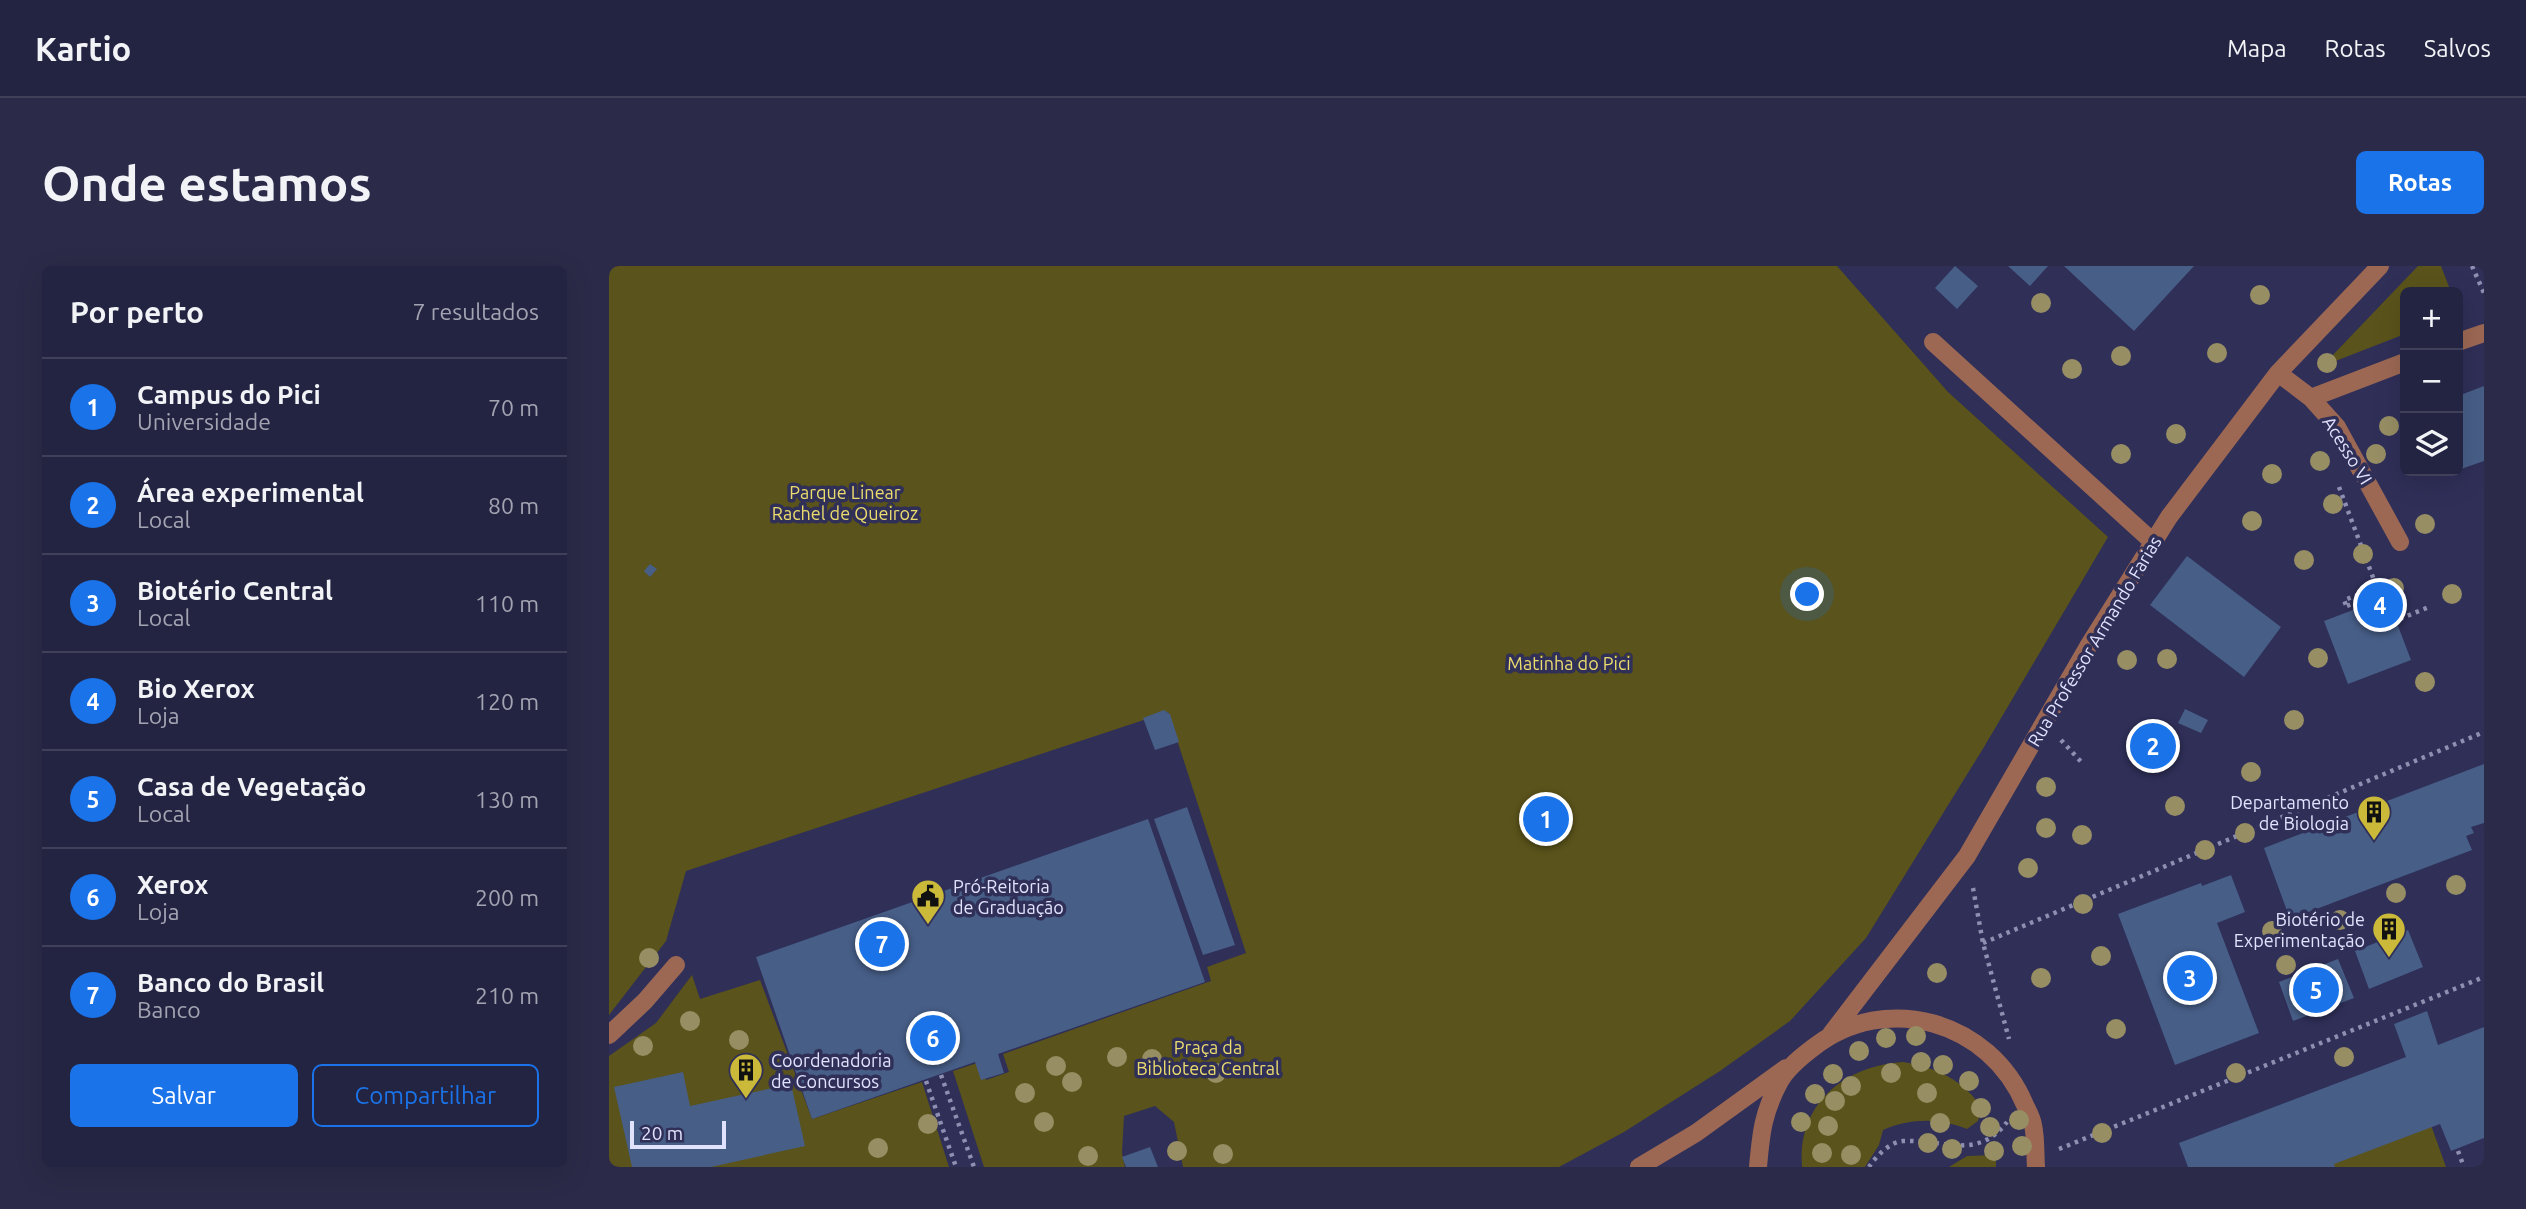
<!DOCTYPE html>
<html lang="pt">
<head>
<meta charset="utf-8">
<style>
	body { margin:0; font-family:Ubuntu,sans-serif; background:#2b2b49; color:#f1f3f6 }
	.controls { position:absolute; right:21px; top:21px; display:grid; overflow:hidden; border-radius:10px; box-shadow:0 7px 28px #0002 }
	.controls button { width:63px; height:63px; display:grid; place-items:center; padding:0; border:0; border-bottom:2px solid #40405b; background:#232342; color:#f1f3f6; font:35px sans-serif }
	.scale { position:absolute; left:21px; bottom:18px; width:96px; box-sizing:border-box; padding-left:7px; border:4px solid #e1e3fe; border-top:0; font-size:19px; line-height:24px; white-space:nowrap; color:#e1e3fe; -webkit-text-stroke:5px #2f2f58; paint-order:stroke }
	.you { position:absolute; left:1199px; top:329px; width:24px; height:24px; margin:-18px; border:5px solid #fff; border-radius:50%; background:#1a73e8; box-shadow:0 0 0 10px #1a73e833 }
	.badge { display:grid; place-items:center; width:46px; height:46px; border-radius:50%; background:#1a73e8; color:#fff; font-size:23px; font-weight:700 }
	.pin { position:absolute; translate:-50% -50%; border:4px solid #fff; box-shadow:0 2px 7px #0006 }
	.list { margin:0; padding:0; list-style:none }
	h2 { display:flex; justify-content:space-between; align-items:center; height:91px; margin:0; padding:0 28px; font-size:30px }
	h2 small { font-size:23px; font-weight:400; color:#a3a4b2 }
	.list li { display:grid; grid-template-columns:46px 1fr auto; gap:21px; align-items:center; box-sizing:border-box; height:98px; padding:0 28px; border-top:2px solid #40405b }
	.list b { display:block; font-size:26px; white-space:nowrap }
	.list p { margin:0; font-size:23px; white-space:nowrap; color:#a3a4b2 }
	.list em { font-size:23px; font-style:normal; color:#a3a4b2 }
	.actions { display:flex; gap:14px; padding:21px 28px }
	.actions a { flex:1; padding:16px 0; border:2px solid #1a73e8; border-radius:10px; text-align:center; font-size:24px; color:#1a73e8 }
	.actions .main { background:#1a73e8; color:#fff }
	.icon { flex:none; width:38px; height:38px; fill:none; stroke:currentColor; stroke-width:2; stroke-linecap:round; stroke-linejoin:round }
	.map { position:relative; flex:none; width:1875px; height:901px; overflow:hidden; border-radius:10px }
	header { display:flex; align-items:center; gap:42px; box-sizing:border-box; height:98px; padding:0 35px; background:#232342; border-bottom:2px solid #40405b }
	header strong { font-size:33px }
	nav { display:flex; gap:38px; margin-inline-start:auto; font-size:24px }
	.intro { display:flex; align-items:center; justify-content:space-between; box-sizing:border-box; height:168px; padding:0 42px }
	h1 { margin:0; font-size:49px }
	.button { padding:18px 32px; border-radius:10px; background:#1a73e8; color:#fff; font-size:24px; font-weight:700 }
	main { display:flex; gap:42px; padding:0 42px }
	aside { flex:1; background:#232342; border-radius:10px; box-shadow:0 7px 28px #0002 }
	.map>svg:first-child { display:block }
	.green { fill:#5a531b }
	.building { fill:#475e87 }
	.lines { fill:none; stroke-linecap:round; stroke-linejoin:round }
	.path { stroke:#8e8fb1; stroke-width:4.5; stroke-dasharray:3.5 5; stroke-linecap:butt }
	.minor { stroke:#9c6854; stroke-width:18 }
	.tree { fill:#978e64 }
	.labels { text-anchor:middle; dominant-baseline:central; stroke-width:7; stroke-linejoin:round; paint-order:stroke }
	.street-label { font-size:18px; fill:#e1e3fe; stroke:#2f2f58 }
	.park-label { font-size:18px; fill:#ecdc6e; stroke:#2f2f58 }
	.poi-label { font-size:18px; fill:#e1e3fe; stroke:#2f2f58; text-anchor:end }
</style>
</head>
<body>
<header>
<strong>Kartio</strong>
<nav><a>Mapa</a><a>Rotas</a><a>Salvos</a></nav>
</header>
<div class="intro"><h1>Onde estamos</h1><a class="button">Rotas</a></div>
<main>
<aside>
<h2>Por perto<small>7 resultados</small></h2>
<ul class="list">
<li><span class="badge">1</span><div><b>Campus do Pici</b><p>Universidade</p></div><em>70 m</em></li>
<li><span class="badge">2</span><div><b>Área experimental</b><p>Local</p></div><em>80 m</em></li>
<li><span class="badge">3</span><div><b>Biotério Central</b><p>Local</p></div><em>110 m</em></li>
<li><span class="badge">4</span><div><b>Bio Xerox</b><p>Loja</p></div><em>120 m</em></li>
<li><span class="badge">5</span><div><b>Casa de Vegetação</b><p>Local</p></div><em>130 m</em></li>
<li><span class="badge">6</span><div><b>Xerox</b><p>Loja</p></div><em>200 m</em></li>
<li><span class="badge">7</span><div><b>Banco do Brasil</b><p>Banco</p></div><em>210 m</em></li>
</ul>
<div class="actions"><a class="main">Salvar</a><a>Compartilhar</a></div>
</aside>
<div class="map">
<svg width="1875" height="901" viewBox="0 0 1875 901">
	<rect width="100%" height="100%" fill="#2f2f58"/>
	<!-- green -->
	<path class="green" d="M0 0H1228L1339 126 1499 271 1375 481 1257 672 1181 755 1111 805 1015 866 950 901H574L565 856 546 840 515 850 513 887 516 901H375L344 805 371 796 377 814 400 806 394 788 602 715 598 701 637 687 559 446 77 605 57 675 0 749Z
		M1809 0H1832L1842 26H1796V68L1724 96 1721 95V92Z
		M83 709 91 733 151 714 203 853 313 816 340 901H0V790L47 757Z
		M1294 796C1326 801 1356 814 1373 843L1369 855 1358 863C1329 852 1303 852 1274 864L1270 879 1256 901H1193C1188 838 1235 800 1294 796Z
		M1822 859 1837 901H1722L1720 898Z
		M1387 889V901H1340L1358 890Z"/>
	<!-- building -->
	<path class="building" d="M1346 0 1369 20 1348 43 1326 22Z
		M1399 0H1439L1421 20Z
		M1455 0H1585L1525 65Z
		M1875 120V195L1849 204V130Z
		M1578 290 1672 361 1635 411 1541 339Z
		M41 298 48 303 41 311 35 305Z
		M1778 331 1802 394 1739 418 1715 355Z
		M1576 443 1599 454 1592 467 1569 457Z
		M555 444 561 448 570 476 546 484 534 452Z
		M1554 459 1564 491 1534 501 1524 469Z
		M1875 498V557L1862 561 1865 567 1857 570 1863 584 1681 653 1655 582Z
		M578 541 626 679 594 689 545 553Z
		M539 553 596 716 389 788 395 807 372 814 366 796 203 853 147 691Z
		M1622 609 1636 646 1608 657 1650 767 1566 799 1509 648 1592 617 1593 620Z
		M1799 664 1814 701 1760 723 1746 685Z
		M1729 693 1745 732 1684 755 1670 716Z
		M1818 745 1829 779 1875 761V872L1842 885 1831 858 1725 898 1726 901H1579L1570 877 1797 791 1785 758Z
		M74 806 81 840 182 818 196 880 102 901H23L5 821Z
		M541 881 549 901H517L513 891Z"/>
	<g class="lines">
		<!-- path -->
		<path class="path" d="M1863 0 1875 27
			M1730 221 1768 322 1735 334 1738 342
			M1738 340 1773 326 1785 355
			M1783 356 1820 341
			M1452 474 1475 499
			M1364 622 1374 677 1400 773
			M1374 677 1875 466
			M332 809 365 901
			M317 815 347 901
			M1450 883 1875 711
			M1849 885 1855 901
			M1260 901C1267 890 1281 876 1294 875 1334 873 1368 895 1398 856
			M1873 901 1875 900"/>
		<!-- minor -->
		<path class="minor" d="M1324 76 1544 276
			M1849 76 1875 67
			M1669 107 1702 132 1728 161 1791 276
			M1702 132 1796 96
			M1222 768 1358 590 1480 379 1560 251 1669 107 1771 0
			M0 769 36 735 67 699
			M1030 901 1087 867 1177 802
			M1149 901C1152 867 1154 846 1171 815 1179 801 1193 790 1205 781 1277 725 1381 755 1416 839 1419 845 1423 852 1424 859 1427 872 1426 887 1427 901"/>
	</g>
	<!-- trees -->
	<g class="tree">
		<circle cx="1651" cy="29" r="10"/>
		<circle cx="1432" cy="37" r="10"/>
		<circle cx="1608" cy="87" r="10"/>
		<circle cx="1512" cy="90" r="10"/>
		<circle cx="1718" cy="97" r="10"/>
		<circle cx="1463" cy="103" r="10"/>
		<circle cx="1780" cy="160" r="10"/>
		<circle cx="1567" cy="168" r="10"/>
		<circle cx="1512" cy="188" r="10"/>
		<circle cx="1767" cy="188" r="10"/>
		<circle cx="1711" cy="195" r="10"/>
		<circle cx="1663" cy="208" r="10"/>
		<circle cx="1724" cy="238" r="10"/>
		<circle cx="1643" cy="255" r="10"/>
		<circle cx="1816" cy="258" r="10"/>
		<circle cx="1754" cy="288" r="10"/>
		<circle cx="1695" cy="294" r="10"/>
		<circle cx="1785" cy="322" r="10"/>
		<circle cx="1843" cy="328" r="10"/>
		<circle cx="1709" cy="392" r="10"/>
		<circle cx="1558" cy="393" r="10"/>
		<circle cx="1518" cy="394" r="10"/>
		<circle cx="1816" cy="416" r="10"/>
		<circle cx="1685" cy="454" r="10"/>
		<circle cx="1642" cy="506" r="10"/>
		<circle cx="1437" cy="521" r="10"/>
		<circle cx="1566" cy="540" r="10"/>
		<circle cx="1437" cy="562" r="10"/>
		<circle cx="1636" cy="567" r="10"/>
		<circle cx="1473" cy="569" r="10"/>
		<circle cx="1596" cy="584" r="10"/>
		<circle cx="1419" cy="602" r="10"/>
		<circle cx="1847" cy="619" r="10"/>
		<circle cx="1787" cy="627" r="10"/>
		<circle cx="1474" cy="638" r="10"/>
		<circle cx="1731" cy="654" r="10"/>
		<circle cx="1663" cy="665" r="10"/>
		<circle cx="1492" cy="690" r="10"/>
		<circle cx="40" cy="692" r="10"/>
		<circle cx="1677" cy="699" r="10"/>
		<circle cx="1328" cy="707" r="10"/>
		<circle cx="1432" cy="712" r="10"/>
		<circle cx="81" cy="755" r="10"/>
		<circle cx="1507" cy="763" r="10"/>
		<circle cx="1307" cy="770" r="10"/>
		<circle cx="1277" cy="772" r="10"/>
		<circle cx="130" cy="774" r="10"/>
		<circle cx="34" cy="780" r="10"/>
		<circle cx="1250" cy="785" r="10"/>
		<circle cx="508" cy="791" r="10"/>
		<circle cx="1735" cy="791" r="10"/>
		<circle cx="543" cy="793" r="10"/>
		<circle cx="1312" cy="796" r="10"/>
		<circle cx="1334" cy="799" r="10"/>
		<circle cx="447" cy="800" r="10"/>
		<circle cx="607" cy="807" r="10"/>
		<circle cx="1282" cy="807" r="10"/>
		<circle cx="1627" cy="807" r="10"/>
		<circle cx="1224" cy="808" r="10"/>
		<circle cx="1360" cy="815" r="10"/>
		<circle cx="463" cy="816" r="10"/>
		<circle cx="1242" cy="820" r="10"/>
		<circle cx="416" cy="827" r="10"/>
		<circle cx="1318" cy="827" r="10"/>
		<circle cx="1206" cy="828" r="10"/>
		<circle cx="1226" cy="835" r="10"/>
		<circle cx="1372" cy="842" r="10"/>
		<circle cx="1410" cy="854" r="10"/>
		<circle cx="435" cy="856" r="10"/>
		<circle cx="1192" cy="856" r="10"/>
		<circle cx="1331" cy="857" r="10"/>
		<circle cx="319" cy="858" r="10"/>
		<circle cx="1219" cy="860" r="10"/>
		<circle cx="1381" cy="861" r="10"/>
		<circle cx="1493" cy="867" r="10"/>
		<circle cx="1319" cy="877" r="10"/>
		<circle cx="1413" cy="880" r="10"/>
		<circle cx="269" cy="882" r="10"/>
		<circle cx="1343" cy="883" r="10"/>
		<circle cx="568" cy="885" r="10"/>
		<circle cx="1385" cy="885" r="10"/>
		<circle cx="1213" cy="887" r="10"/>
		<circle cx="614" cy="888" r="10"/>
		<circle cx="1242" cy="889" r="10"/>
		<circle cx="479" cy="890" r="10"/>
	</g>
	<!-- icons -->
	<defs>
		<g id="building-pin" transform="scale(1.75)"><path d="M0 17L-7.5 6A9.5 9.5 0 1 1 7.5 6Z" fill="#cbba39" stroke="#2f2f58"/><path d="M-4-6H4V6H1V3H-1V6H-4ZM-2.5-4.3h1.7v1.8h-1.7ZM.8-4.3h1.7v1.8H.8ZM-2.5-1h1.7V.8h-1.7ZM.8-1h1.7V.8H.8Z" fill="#111"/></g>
		<g id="civic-pin" transform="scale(1.75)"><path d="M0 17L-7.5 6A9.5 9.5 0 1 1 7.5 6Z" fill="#cbba39" stroke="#2f2f58"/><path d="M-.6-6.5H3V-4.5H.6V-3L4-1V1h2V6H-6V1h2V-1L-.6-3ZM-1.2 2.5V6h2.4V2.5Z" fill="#111"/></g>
	</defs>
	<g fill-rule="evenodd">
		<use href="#building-pin" x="1765" y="546"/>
		<use href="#civic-pin" x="319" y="630"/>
		<use href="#building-pin" x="1780" y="663"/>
		<use href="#building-pin" x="137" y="804"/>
	</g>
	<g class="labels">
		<!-- street labels -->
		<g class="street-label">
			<text transform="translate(1739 184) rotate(58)">Acesso VI</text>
			<text transform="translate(1485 375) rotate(-59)">Rua Professor Armando Farias</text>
		</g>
		<!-- park labels -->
		<g class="park-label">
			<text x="236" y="226">Parque Linear<tspan x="236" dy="21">Rachel de Queiroz</tspan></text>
			<text x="960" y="397">Matinha do Pici</text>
			<text x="599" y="781">Praça da<tspan x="599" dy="21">Biblioteca Central</tspan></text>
		</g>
		<!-- poi labels -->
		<g class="poi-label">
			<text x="1740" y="536">Departamento<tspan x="1740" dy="21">de Biologia</tspan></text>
			<text x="344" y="620" text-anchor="start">Pró-Reitoria<tspan x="344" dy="21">de Graduação</tspan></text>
			<text x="1756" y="653">Biotério de<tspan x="1756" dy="21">Experimentação</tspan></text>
			<text x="162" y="794" text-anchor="start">Coordenadoria<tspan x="162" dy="21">de Concursos</tspan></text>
		</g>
	</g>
</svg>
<div class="controls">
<button>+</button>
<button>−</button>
<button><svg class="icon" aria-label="layers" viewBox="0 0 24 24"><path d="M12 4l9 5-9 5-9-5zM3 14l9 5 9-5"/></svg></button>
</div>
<div class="scale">20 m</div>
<div class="you"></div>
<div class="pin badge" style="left:937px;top:553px">1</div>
<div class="pin badge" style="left:1544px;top:480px">2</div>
<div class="pin badge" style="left:1581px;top:712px">3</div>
<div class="pin badge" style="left:1771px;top:339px">4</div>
<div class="pin badge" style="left:1707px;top:724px">5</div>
<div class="pin badge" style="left:324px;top:772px">6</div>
<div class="pin badge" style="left:273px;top:678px">7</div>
</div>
</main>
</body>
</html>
